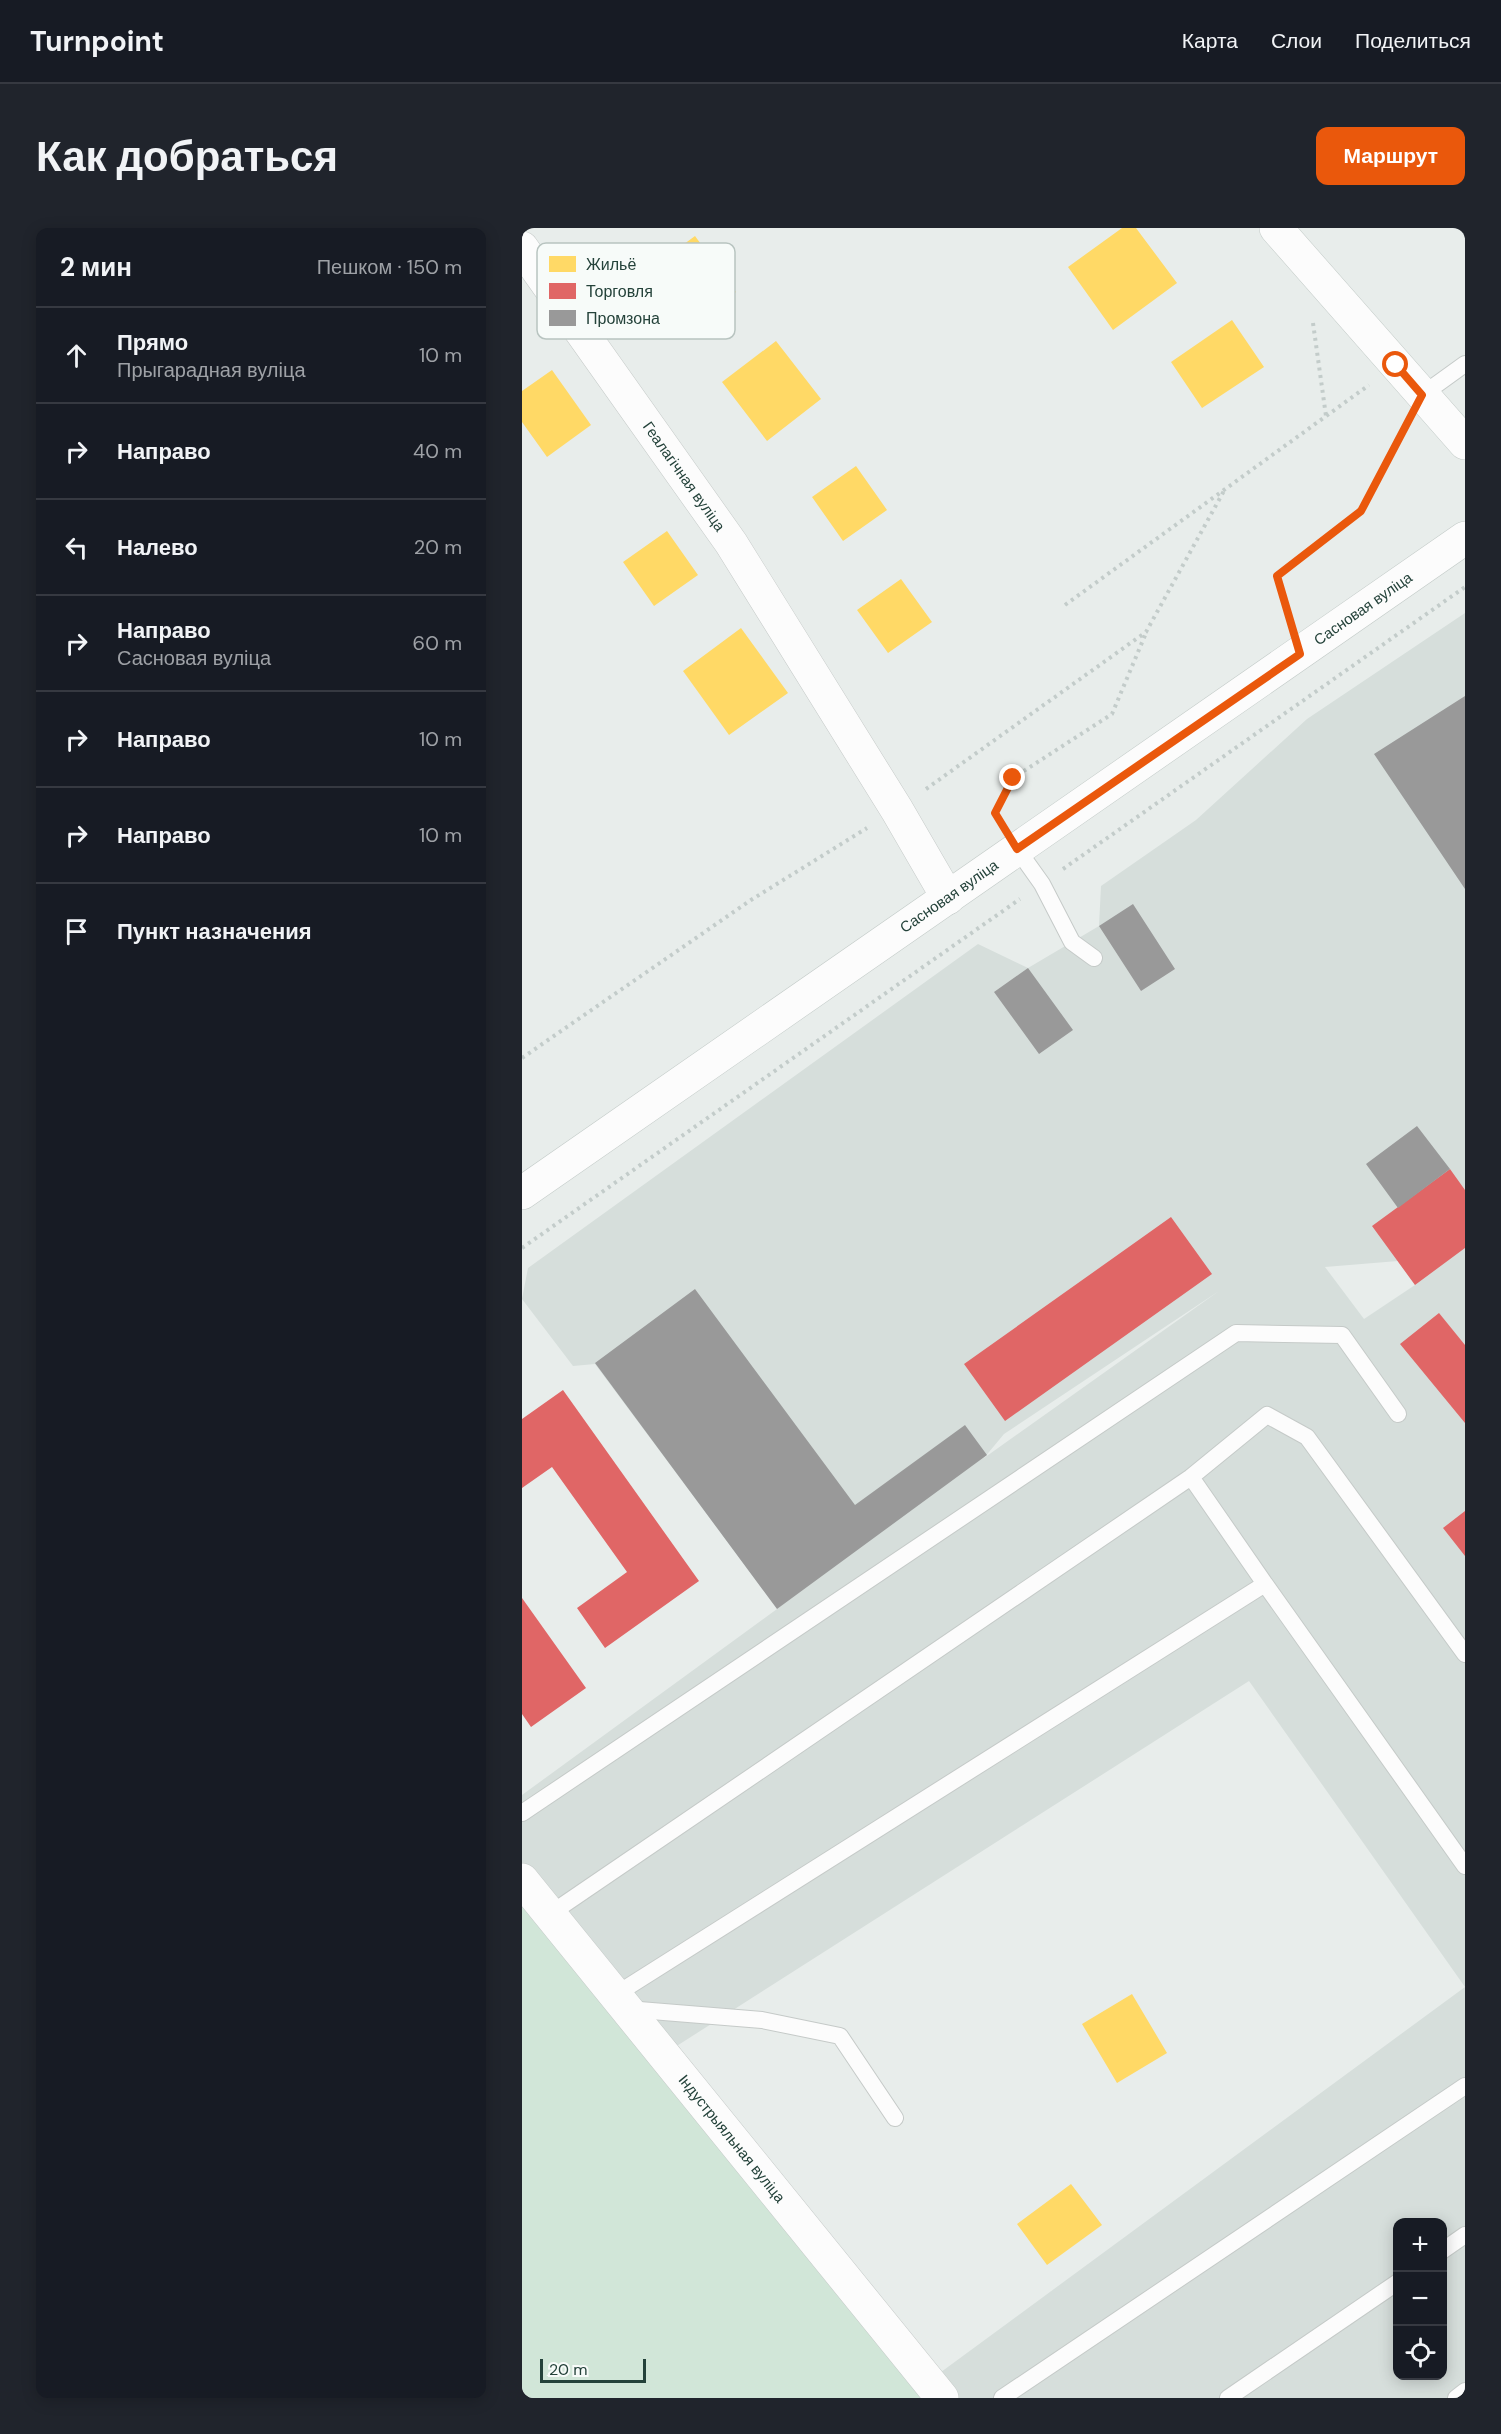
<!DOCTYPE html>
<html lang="ru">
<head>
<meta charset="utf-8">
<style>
	body { margin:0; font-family:"DM Sans",sans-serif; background:#20242c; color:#f1f3f6 }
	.controls { position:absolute; right:18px; bottom:18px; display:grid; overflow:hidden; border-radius:12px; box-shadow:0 3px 15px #0003 }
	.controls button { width:54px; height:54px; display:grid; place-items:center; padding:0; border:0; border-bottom:2px solid #363941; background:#171b24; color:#f1f3f6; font:30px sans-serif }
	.scale { position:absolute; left:18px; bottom:15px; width:106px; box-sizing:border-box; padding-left:6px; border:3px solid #24423a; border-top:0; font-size:16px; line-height:21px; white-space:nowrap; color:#24423a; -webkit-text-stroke:4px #f7fbf9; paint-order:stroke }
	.stop { position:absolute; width:18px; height:18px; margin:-14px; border:4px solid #ea580c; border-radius:50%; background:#fff }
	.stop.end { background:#ea580c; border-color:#fff; box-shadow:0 2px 6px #0008 }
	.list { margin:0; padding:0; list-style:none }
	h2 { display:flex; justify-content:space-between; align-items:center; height:78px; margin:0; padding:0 24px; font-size:26px }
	h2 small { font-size:20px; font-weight:400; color:#9ea1a6 }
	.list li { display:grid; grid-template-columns:39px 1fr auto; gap:18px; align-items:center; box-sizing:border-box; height:96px; padding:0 24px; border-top:2px solid #363941 }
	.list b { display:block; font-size:22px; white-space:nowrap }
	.list p { margin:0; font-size:20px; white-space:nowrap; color:#9ea1a6 }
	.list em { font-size:20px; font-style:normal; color:#9ea1a6 }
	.icon { flex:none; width:33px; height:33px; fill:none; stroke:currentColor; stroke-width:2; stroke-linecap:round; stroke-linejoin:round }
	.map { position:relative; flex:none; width:943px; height:2170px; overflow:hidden; border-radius:12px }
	header { display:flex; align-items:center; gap:36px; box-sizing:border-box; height:84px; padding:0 30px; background:#171b24; border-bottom:2px solid #363941 }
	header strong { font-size:28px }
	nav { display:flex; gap:33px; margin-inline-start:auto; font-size:21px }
	.intro { display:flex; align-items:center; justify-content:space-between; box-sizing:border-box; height:144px; padding:0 36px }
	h1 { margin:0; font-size:42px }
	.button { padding:15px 27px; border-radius:12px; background:#ea580c; color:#fff; font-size:21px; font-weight:700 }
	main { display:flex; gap:36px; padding:0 36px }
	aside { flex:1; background:#171b24; border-radius:12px; box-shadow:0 3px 15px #0003 }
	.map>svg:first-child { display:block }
	.built { fill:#d6dedb; fill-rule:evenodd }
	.green { fill:#d1e6d8 }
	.homes { fill:#ffd966 }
	.shops { fill:#e06666 }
	.industry { fill:#999 }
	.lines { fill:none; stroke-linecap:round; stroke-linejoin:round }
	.lane-casing { stroke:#c5cac8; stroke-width:18 }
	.street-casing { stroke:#c5cac8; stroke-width:34 }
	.secondary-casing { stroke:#c3cbc8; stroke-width:34 }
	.path { stroke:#c3ccca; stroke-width:4; stroke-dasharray:3 4.5; stroke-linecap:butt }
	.lane { stroke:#fcfcfc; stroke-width:16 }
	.street { stroke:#fcfcfc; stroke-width:33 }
	.secondary { stroke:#fcfcfc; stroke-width:33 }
	.route { stroke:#ea580c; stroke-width:8 }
	.labels { text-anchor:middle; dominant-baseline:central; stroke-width:6; stroke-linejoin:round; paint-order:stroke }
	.street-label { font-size:15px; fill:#24423a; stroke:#f7fbf9 }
	.key { fill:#f7fbf9; stroke:#b8c4c0; stroke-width:1.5 }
	.key-label { font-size:16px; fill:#24423a }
</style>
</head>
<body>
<header>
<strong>Turnpoint</strong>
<nav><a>Карта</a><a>Слои</a><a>Поделиться</a></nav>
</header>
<div class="intro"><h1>Как добраться</h1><a class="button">Маршрут</a></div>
<main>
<aside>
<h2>2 мин<small>Пешком · 150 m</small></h2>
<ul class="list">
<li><svg class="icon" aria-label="ahead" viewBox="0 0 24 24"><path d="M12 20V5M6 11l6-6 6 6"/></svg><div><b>Прямо</b><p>Прыгарадная вуліца</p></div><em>10 m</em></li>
<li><svg class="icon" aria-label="right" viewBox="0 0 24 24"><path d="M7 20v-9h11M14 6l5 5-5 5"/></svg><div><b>Направо</b></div><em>40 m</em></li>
<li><svg class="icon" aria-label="left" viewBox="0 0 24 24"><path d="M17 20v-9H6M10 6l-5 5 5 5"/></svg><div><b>Налево</b></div><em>20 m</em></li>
<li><svg class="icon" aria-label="right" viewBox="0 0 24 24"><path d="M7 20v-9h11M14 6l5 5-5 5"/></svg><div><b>Направо</b><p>Сасновая вуліца</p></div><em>60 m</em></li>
<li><svg class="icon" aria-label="right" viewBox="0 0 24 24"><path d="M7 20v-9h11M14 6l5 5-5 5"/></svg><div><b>Направо</b></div><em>10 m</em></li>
<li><svg class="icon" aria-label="right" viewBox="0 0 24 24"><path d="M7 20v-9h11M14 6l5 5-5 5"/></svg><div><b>Направо</b></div><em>10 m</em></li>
<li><svg class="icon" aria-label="arrive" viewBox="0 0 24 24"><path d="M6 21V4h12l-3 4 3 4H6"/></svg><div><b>Пункт назначения</b></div></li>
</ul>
</aside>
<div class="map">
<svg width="943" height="2170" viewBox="0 0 943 2170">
	<rect width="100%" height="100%" fill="#e8edeb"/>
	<!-- built -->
	<path class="built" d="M943 385V2170H409L400 2158 943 1759 727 1453 139 1828 0 1672V1567L255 1381 273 1365 251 1375 73 1136 51 1138 0 1071 6 1040 456 716 506 740 577 698 579 658 674 592 785 491ZM876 1033 893 1057 842 1091 803 1039ZM697 1063 462 1230 482 1206ZM876 1994H920V2148H876Z"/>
	<!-- green -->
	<path class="green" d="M0 1672 409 2170H0Z"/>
	<!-- homes -->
	<path class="homes" d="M600 0H614L655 55 591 102 546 39Z
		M173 8 214 64 157 106 116 50Z
		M710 92 742 139 680 180 649 134Z
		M254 113 299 171 245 213 200 154Z
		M30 142 69 197 25 229 0 194V163Z
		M334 238 365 282 321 313 290 269Z
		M145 303 176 347 132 378 101 334Z
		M379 351 410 394 366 425 335 382Z
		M219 400 266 465 207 507 161 443Z
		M610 1766 645 1825 595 1855 560 1796Z
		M549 1956 580 1997 525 2037 495 1996Z"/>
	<!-- shops -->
	<path class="shops" d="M928 941 943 962V1020L893 1057 850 998Z
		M649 989 690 1046 483 1193 442 1136Z
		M917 1085 943 1117V1195L878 1116Z
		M41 1162 177 1353 83 1420 55 1380 105 1344 30 1239 0 1260V1191Z
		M943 1283V1328L921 1300Z
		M0 1370 64 1460 9 1499 0 1486Z"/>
	<!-- industry -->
	<path class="industry" d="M943 468V661L852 526Z
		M611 676 653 741 619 763 577 698Z
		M506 740 551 802 517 826 472 764Z
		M895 898 928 941 876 980 844 936Z
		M173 1061 333 1277 443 1197 465 1227 255 1381 73 1135Z"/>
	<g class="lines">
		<!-- lane casing -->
		<g class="lane-casing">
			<path id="lane" d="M900 167 943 136
				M495 621 520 656 550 714 572 730
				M669 1249 743 1356
				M0 1585 714 1105 820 1107 876 1186
				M28 1686 669 1249 745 1187 785 1209 943 1426
				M93 1767 743 1356 943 1638
				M105 1781 240 1792 318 1808 373 1890
				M920 2023 943 2007
				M480 2170 943 1858
				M706 2170 876 2054
				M934 2170 943 2163"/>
		</g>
		<!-- street casing -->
		<g class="street-casing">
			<g id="street">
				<path id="s1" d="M0 20 209 315 375 582 426 670"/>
				<path id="s2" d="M0 1652 420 2170"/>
			</g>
		</g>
		<!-- secondary casing -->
		<g class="secondary-casing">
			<g id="secondary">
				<path d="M754 0 943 215"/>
				<path id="s3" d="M0 965 943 310"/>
			</g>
		</g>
		<!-- path -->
		<path class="path" d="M791 95 804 188
			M543 377 847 157
			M767 390 755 348 839 283 883 200
			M404 561 624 404 703 261
			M477 592 473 585 491 550 590 486 624 405
			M541 641 943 359
			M0 830 229 672 345 600
			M0 1020 498 671"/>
		<!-- lane -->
		<use href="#lane" class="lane"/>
		<!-- street -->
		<use href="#street" class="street"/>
		<!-- secondary -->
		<use href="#secondary" class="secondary"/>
	</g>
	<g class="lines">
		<!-- route -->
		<path class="route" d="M491 550 473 585 495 621 778 426 755 348 839 283 900 167 874 137"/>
	</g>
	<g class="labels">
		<!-- street labels -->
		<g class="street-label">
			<text stroke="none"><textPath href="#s1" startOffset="280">Геалагічная вуліца</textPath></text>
			<text stroke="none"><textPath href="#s3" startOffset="1024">Сасновая вуліца</textPath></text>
			<text stroke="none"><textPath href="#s3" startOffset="520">Сасновая вуліца</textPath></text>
			<text stroke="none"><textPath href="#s2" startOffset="333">Індустрыяльная вуліца</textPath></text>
		</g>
	</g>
	<!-- legend -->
	<rect x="15" y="15" width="198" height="96" rx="9" class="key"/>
	<rect x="27" y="28" width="27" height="16" fill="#ffd966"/>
	<rect x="27" y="55" width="27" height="16" fill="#e06666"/>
	<rect x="27" y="82" width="27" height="16" fill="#999"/>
	<g class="key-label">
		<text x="64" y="42">Жильё</text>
		<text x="64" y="69">Торговля</text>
		<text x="64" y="96">Промзона</text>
	</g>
</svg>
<div class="controls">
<button>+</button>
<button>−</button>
<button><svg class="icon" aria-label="locate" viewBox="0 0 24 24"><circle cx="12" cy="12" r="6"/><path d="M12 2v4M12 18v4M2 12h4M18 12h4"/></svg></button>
</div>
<div class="scale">20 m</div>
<div class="stop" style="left:874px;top:137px"></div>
<div class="stop end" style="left:491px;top:550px"></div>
</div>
</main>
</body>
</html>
